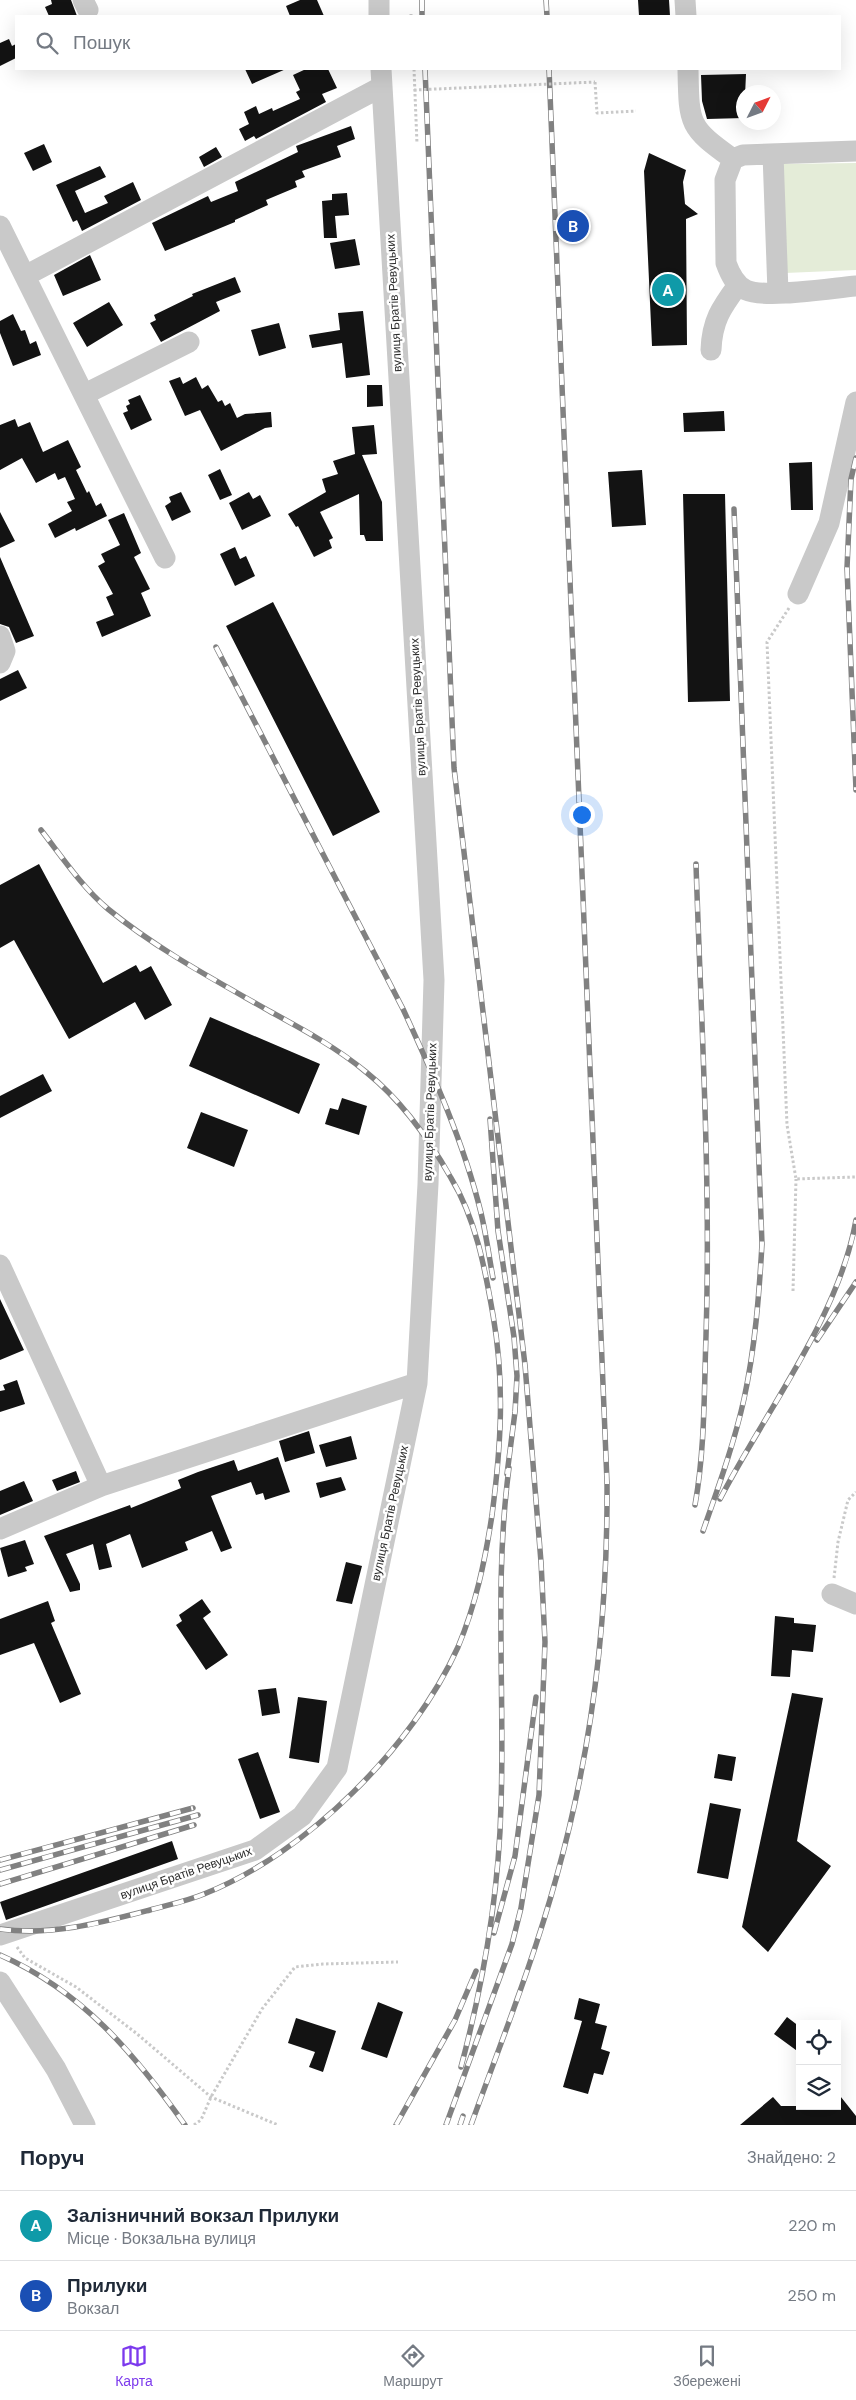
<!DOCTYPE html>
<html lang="uk">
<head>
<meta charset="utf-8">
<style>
	body { margin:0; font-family:"DM Sans",sans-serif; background:#f2f2f3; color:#1f2937 }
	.controls { position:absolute; right:15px; bottom:15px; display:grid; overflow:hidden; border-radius:0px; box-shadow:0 5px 20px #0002 }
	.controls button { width:45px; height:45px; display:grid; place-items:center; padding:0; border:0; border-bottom:1px solid #e0e1e3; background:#fff; color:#1f2937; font:25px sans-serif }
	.compass { position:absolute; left:736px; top:85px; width:45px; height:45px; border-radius:50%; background:#fff; box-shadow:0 5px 20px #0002; rotate:48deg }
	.you { position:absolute; left:581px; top:814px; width:18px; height:18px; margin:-12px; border:4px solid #fff; border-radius:50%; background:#1a73e8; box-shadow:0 0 0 8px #1a73e833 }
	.badge { display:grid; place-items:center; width:32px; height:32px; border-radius:50%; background:#7c3aed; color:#fff; font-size:16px; font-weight:700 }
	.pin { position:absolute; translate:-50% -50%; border:2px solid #fff; box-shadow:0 1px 5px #0006 }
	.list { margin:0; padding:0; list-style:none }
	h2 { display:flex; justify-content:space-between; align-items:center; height:65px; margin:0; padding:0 20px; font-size:21px }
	h2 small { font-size:16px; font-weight:400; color:#747a83 }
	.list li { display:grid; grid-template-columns:32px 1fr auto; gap:15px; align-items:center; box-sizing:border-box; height:70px; padding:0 20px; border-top:1px solid #e0e1e3 }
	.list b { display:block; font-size:19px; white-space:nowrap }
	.list p { margin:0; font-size:16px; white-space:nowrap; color:#747a83 }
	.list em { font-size:16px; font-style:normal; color:#747a83 }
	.icon { flex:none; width:28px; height:28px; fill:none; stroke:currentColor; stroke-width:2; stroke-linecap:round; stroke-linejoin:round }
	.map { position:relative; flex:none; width:856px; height:2125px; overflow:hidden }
	.search { position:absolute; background:#fff; box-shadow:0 5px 20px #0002; left:15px; right:15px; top:15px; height:55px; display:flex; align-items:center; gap:12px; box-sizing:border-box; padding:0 18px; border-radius:0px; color:#747a83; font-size:19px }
	.sheet { height:205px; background:#fff }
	nav { display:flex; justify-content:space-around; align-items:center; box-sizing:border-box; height:70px; border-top:1px solid #e0e1e3; background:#fff; font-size:14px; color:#747a83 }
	nav a { display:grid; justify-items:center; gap:2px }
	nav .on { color:#7c3aed }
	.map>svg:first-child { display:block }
	.green { fill:#e4ecd8 }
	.building { fill:#131313 }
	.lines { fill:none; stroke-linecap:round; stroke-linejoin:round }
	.path { stroke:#c9c9c9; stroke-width:3; stroke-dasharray:2.5 2.5; stroke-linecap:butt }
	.minor { stroke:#c9c9c9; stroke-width:21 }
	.rail-casing { stroke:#818181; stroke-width:5.5 }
	.rail { stroke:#fff; stroke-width:4; stroke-dasharray:11; stroke-linecap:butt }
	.path-bridge { stroke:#c9c9c9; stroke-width:3; stroke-dasharray:2.5 2.5; stroke-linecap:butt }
	.labels { text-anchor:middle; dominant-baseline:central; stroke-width:5; stroke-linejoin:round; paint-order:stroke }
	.street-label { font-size:12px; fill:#2c2c2c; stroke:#fff }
</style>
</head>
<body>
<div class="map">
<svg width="856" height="2125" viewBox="0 0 856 2125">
	<rect width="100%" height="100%" fill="#fff"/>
	<!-- green -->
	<path class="green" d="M856 163V270L785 273 781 164Z"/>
	<!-- building -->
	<path class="building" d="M51 0H71L77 16H49L45 7 52 4Z
		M300 0H317L324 16H290L286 6Z
		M638 0H669L670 16H639Z
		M9 39 12 46 16 44V58L0 66V43Z
		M245 69H286L252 84Z
		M306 69H328L337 88 322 94 326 102 256 139 254 136 245 141 239 129 249 124 244 112 256 106 259 114 272 108 273 111 300 99 296 92 300 90 293 75Z
		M746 74 744 118 707 119 702 101 701 75Z
		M351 126 355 139 337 146 341 157 302 171 305 177 295 181 297 187 266 200 268 205 235 220V222L165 251 152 223 208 196 211 202 238 191 235 182 298 152 296 146Z
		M44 144 52 162 33 171 24 153Z
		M216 147 222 157 204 167 199 157Z
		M649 153 686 170 683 182 685 204 698 214 686 219 687 345 652 346 644 171Z
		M100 166 106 177 75 191 85 213 108 203 104 196 133 182 141 200 82 231 77 220 73 222 56 185Z
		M347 193 349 215 335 216 337 238H324L322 201 332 200V194Z
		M355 239 360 265 335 269 330 243Z
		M90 255 101 280 63 296 54 275Z
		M235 277 241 292 216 302 220 311 161 342 150 323 156 320 154 315 193 296 192 294Z
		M109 302 123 325 87 347 73 323Z
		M363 311 370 375 346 378 342 343 312 348 309 335 340 330 338 313Z
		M13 314 21 331 25 330 30 344 36 341 41 355 13 366 0 333V321Z
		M279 323 286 348 259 356 251 330Z
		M180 377 183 384 196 377 202 389 208 385 218 402 222 400 225 406 230 403 237 418 245 414 271 412 272 427 265 428 221 451 200 410 185 416 169 381Z
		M367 385H382L383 406 367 407Z
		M140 395 152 420 131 430 123 413 128 411 126 406 130 404 128 400Z
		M724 411 725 431 684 432 683 413Z
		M15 419 18 427 30 422 43 452 68 440 81 467 76 470 87 493 89 491 96 506 101 503 107 516 76 531 75 528 55 538 48 524 72 511 67 502 75 499 65 477 58 480 55 473 36 483 22 458 0 470V425Z
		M374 425 377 454 362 455 382 502 383 541H366L364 535H360L359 494 320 512 333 538 329 540 332 548 314 557 298 526 296 527 288 514 326 492 322 479 338 474 333 461 355 454 352 427Z
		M812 462 813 510H791L789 463Z
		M220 469 232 495 220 500 208 475Z
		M642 470 646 525 612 527 608 472Z
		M181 492 191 512 172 521 165 506 171 502 169 497Z
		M249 492 253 499 260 495 271 516 242 530 229 503Z
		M683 494H725L730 701 688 702Z
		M0 512 15 541 0 548Z
		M124 513 141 553 134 557 150 589 141 593 151 616 102 637 96 622 114 615 106 597 113 594 98 566 105 562 101 554 120 545 108 520Z
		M235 547 240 559 246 556 255 576 235 586 220 554Z
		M0 557 34 636 16 643 9 627 0 624Z
		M273 602 380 812 333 836 226 626Z
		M18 670 27 688 0 701V679Z
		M39 864 103 983 136 965 140 972 151 966 172 1005 145 1020 135 1002 69 1039 14 940 0 948V885Z
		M210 1017 320 1064 299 1114 189 1066Z
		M43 1074 52 1091 0 1118V1096Z
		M342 1098 367 1106 359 1135 325 1124 330 1108 338 1110Z
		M201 1112 248 1130 234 1167 187 1148Z
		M0 1299 24 1350 0 1360Z
		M17 1380 25 1404 0 1412V1391L5 1390 3 1385Z
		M309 1431 315 1453 285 1462 279 1441Z
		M351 1436 357 1459 326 1467 319 1445Z
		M278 1457 290 1492 265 1500 263 1493 256 1495 251 1482 211 1496 232 1548 221 1552 212 1531 185 1542 188 1550 142 1568 130 1534 106 1544 112 1567 99 1570 93 1544 66 1554 80 1584V1590L70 1592 44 1536 130 1505 131 1508 181 1488 178 1480 198 1472 234 1460 238 1471Z
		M76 1471 80 1482 57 1491 52 1480Z
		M341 1477 346 1490 320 1498 316 1483Z
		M24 1481 33 1501 0 1515V1491Z
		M25 1540 34 1564 25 1567 27 1571 8 1577 0 1548Z
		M346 1562 362 1566 352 1604 336 1601Z
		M202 1599 211 1612 203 1618 228 1655 206 1670 176 1625 182 1621 179 1615Z
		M48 1601 55 1621 51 1623 81 1694 60 1703 34 1643 0 1655V1619Z
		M775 1616 794 1618V1623L816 1625 813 1652 792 1650 790 1677 771 1676Z
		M276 1688 280 1713 262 1716 258 1690Z
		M792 1693 823 1698 797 1841 831 1866 768 1952 742 1927Z
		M298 1697 327 1701 319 1763 289 1758Z
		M258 1752 280 1812 260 1819 238 1759Z
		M718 1754 736 1757 732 1781 714 1778Z
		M710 1803 741 1809 728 1879 697 1873Z
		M172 1841 178 1859 6 1920 0 1902Z
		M579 1998 600 2004 595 2023 607 2026 601 2049 610 2052 603 2075 594 2073 588 2094 563 2087 582 2021 574 2019Z
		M378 2002 403 2012 387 2058 361 2049Z
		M787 2017 800 2027V2053L774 2034Z
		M296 2018 336 2031 323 2072 309 2067 315 2052 288 2043Z
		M837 2092 856 2116V2125H740L773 2097 781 2106H837Z"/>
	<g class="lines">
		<!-- path -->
		<path class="path" d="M411 14V16
			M414 69 417 144
			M595 82 597 113 636 111
			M789 608 767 642 787 1125 796 1179 856 1177
			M793 1291 796 1179
			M834 1578 838 1542 848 1500 856 1492
			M17 1947 25 1958 76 1987 136 2033 211 2097 278 2125
			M194 2125 201 2120 211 2097 262 2009 295 1967 323 1964 398 1962"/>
		<!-- minor -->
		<path class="minor" d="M83 0 88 10
			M379 0V16
			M685 0 686 16
			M688 69C689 124 688 127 733 159
			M856 151 743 155 733 159 725 180 726 263C730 274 735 285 746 290 765 299 832 288 856 286
			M773 154 778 292
			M0 226 165 558
			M25 276 381 87
			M711 350C712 321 721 308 738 285
			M85 394 189 342
			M798 594 829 523 856 402
			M0 636 5 651 0 663
			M0 1265 101 1486
			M0 1529 101 1486 417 1383
			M832 1594 856 1604
			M0 1935 255 1850 302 1816 337 1768 417 1383 428 1184 434 980 381 69
			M0 1982 56 2069 85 2125"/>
		<!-- rail casing -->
		<g class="rail-casing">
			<path id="rail" d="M422 0V16
				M546 0 547 16
				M425 69 454 768 525 1365 541 1562 545 1642 539 1795 521 1908 512 1944 446 2125
				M856 458 851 479 847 568 856 790
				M216 647 403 1009C433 1074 464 1143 481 1213 486 1234 489 1256 493 1278
				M490 1119 498 1231 514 1337 517 1376 515 1412 507 1474
				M817 1340 856 1282
				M720 1499C765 1412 839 1317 856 1220
				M695 1505C705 1449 704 1392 706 1336 711 1179 701 1021 696 864
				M703 1531C718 1488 734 1444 744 1399 755 1348 759 1296 762 1244L734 509
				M0 1860 193 1808
				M0 1870 198 1815
				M0 1884 194 1825
				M0 1929C52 1936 100 1923 150 1910 168 1905 187 1901 204 1894 307 1853 413 1747 458 1647 476 1604 485 1561 492 1515 501 1446 505 1384 493 1315 485 1269 476 1219 451 1178 429 1139 401 1100 366 1072 337 1048 304 1030 271 1012 215 980 158 950 108 909 82 887 62 857 41 830
				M494 1933 515 1856 536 1697
				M0 1955C82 1991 134 2053 185 2125
				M461 2067C483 1984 499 1891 501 1805 505 1693 494 1580 509 1468
				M396 2125 455 2020 476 1971
				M460 2125 463 2116
				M471 2125C501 2042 534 1960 557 1875 593 1746 608 1615 607 1482L549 69"/>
		</g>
		<!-- rail -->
		<use href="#rail" class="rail"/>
		<!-- path-bridge -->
		<path class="path-bridge" d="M414 90 595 82"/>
	</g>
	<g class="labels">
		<!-- street labels -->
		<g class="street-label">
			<text transform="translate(394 303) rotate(-93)">вулиця Братів Ревуцьких</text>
			<text transform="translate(418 707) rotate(-93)">вулиця Братів Ревуцьких</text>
			<text transform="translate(430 1112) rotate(-88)">вулиця Братів Ревуцьких</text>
			<text transform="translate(390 1513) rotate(-78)">вулиця Братів Ревуцьких</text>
			<text transform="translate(186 1873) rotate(-19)">вулиця Братів Ревуцьких</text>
		</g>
	</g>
</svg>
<div class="controls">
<button><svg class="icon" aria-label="locate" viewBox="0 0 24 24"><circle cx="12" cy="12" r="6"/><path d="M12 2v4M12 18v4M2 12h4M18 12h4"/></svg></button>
<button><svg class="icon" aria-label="layers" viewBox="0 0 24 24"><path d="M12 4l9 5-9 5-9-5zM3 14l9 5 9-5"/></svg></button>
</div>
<svg class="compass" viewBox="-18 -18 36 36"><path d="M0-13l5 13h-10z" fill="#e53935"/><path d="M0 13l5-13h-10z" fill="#747a83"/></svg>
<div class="you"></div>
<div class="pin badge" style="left:668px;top:290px;background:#0f9aa8">A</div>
<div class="pin badge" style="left:573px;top:226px;background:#1a4fb4">B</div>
<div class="search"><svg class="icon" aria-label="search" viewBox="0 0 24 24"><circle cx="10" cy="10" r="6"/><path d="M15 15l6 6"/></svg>Пошук</div>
</div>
<section class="sheet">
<h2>Поруч<small>Знайдено: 2</small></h2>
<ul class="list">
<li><span class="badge" style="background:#0f9aa8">A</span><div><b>Залізничний вокзал Прилуки</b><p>Місце · Вокзальна вулиця</p></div><em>220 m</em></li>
<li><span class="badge" style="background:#1a4fb4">B</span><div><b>Прилуки</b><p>Вокзал</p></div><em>250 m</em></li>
</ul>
</section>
<nav>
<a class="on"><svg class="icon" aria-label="map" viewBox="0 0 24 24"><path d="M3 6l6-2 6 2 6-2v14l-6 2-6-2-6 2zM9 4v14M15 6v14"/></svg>Карта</a>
<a><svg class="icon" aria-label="directions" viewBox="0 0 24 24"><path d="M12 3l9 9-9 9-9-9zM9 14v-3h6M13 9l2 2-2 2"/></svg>Маршрут</a>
<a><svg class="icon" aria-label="saved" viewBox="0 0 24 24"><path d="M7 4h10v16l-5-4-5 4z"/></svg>Збережені</a>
</nav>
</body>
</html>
